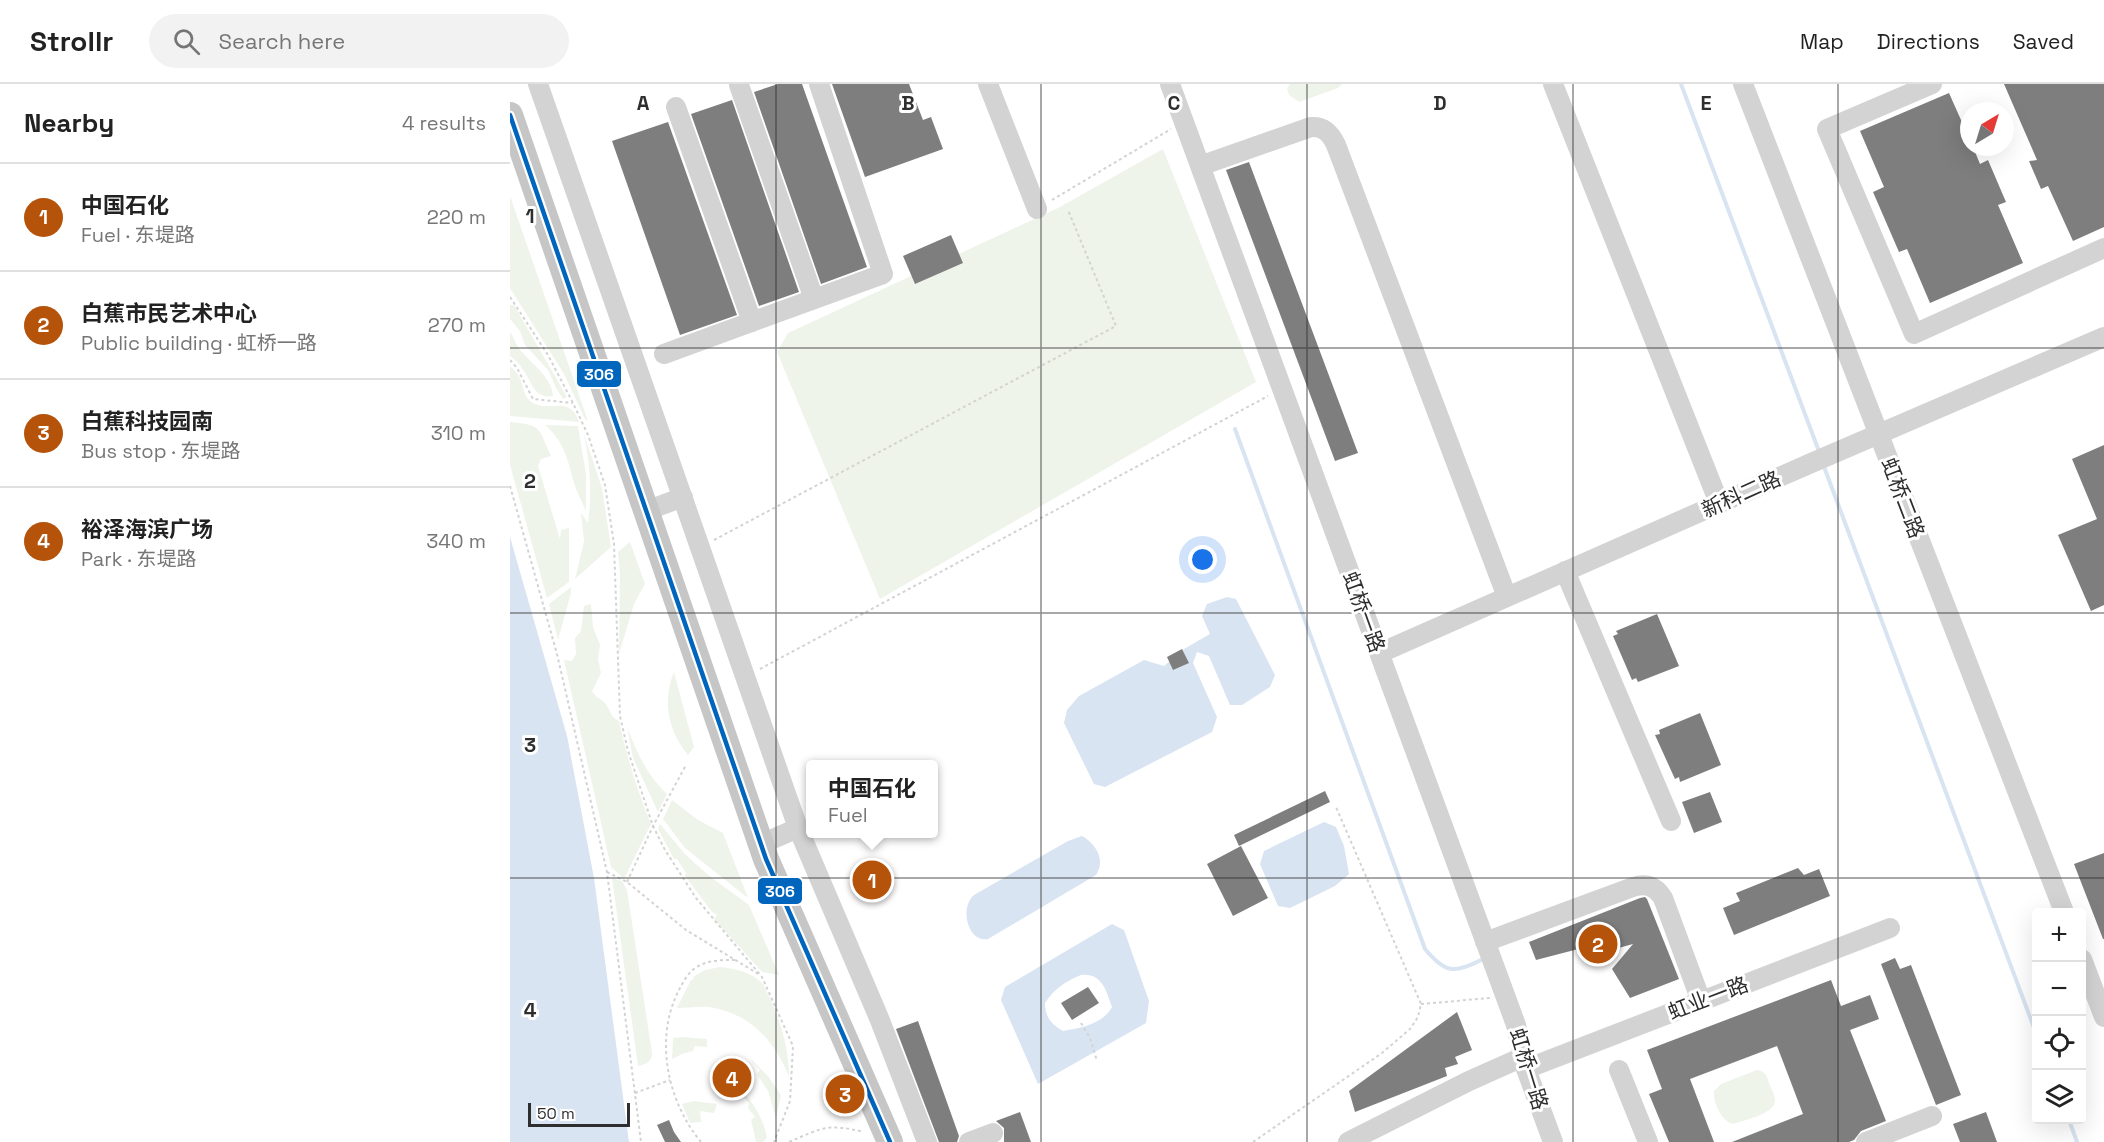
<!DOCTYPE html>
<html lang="en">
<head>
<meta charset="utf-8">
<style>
	body { margin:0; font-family:"Space Grotesk","Noto Sans SC",sans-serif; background:#f2f2f2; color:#222 }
	.controls { position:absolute; right:18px; bottom:18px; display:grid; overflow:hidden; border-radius:6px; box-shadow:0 6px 24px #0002 }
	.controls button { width:54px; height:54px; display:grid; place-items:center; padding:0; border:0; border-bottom:2px solid #e0e0e0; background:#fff; color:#222; font:30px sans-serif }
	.compass { position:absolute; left:1450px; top:18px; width:54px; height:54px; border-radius:50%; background:#fff; box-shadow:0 6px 24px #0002; rotate:38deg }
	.scale { position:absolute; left:18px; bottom:15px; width:102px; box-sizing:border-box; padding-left:6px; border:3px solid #2e2e2e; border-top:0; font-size:16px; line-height:21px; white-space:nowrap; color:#2e2e2e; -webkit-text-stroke:4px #fff; paint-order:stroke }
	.you { position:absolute; left:693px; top:476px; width:21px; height:21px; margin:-15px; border:4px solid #fff; border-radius:50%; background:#1a73e8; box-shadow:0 0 0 9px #1a73e833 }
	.badge { display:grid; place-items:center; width:39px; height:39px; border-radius:50%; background:#b45309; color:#fff; font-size:20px; font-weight:700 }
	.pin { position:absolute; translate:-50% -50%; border:3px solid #fff; box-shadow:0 2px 6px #0006 }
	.popup { position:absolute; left:296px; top:676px; width:132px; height:78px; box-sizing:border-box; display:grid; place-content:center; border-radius:6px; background:#fff; filter:drop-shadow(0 2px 4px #0005); font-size:20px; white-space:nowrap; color:#767676 }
	.popup b { font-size:22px; color:#222 }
	.popup::after { content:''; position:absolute; left:50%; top:100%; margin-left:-12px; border:12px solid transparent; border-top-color:#fff }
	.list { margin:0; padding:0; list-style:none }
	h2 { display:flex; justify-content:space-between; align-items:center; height:78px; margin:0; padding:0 24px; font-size:26px }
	h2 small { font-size:20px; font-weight:400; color:#767676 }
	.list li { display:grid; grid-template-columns:39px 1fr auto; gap:18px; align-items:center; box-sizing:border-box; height:108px; padding:0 24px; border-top:2px solid #e0e0e0 }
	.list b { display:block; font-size:22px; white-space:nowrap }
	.list p { margin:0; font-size:20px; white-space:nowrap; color:#767676 }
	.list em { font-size:20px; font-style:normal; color:#767676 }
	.icon { flex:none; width:33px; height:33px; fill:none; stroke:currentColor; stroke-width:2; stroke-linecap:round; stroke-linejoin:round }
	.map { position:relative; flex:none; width:1594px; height:1058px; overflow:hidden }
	header { display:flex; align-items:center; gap:36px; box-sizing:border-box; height:84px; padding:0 30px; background:#fff; border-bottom:2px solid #e0e0e0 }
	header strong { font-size:28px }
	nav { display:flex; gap:33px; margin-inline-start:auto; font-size:21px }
	.search { width:420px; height:54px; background:#f2f2f2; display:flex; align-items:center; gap:15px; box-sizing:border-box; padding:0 21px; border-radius:33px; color:#767676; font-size:22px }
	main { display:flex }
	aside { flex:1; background:#fff }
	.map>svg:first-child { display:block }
	.green { fill:#eff4eb }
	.water { fill:#d8e4f1; fill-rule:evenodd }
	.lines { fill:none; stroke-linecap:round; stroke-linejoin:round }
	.stream { stroke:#d8e4f1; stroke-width:4 }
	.building { fill:#7e7e7e }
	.path { stroke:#d3d3d3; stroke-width:2; stroke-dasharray:3 3; stroke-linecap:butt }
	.minor { stroke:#d3d3d3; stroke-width:20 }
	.major { stroke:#c6c6c6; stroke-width:26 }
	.bus-1-casing { stroke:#fff; stroke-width:9 }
	.bus-1 { stroke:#0065bd; stroke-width:4.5 }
	.grid { fill:none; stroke:#2e2e2e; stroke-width:1.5; stroke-opacity:0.55 }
	.labels { text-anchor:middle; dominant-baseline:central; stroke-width:6; stroke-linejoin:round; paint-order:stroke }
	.street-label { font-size:21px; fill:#2e2e2e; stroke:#fff }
	.grid-label { font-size:20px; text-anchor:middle; font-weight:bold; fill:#2e2e2e; stroke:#fff; stroke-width:6; stroke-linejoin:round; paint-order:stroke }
	.line-badge { stroke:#fff; stroke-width:2 }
	.badge-label { font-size:16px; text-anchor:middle; font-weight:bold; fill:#fff }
</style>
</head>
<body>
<header>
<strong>Strollr</strong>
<div class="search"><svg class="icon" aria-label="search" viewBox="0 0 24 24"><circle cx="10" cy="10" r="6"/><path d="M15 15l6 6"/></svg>Search here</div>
<nav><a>Map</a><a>Directions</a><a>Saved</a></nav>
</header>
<main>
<aside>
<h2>Nearby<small>4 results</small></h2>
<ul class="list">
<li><span class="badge">1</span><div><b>中国石化</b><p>Fuel · 东堤路</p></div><em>220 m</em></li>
<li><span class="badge">2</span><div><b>白蕉市民艺术中心</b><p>Public building · 虹桥一路</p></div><em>270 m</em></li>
<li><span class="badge">3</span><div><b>白蕉科技园南</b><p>Bus stop · 东堤路</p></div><em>310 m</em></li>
<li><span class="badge">4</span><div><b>裕泽海滨广场</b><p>Park · 东堤路</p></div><em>340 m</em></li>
</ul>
</aside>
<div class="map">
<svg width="1594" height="1058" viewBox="0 0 1594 1058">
	<rect width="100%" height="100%" fill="#fff"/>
	<!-- green -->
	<path class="green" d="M780 0H832L828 4 789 18 779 11 777 4Z
		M653 65 746 298 370 515 267 268 278 249 548 124Z
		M0 112 78 337 75 335 54 290 0 204Z
		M0 221H4L57 313 53 315 46 304 38 286 15 261 10 247 0 235Z
		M0 248C5 255 7 264 13 269 24 282 42 294 43 312 24 315 22 298 13 286 10 280 5 276 0 272Z
		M0 282C3 285 7 288 9 292 14 303 13 315 25 320 42 327 61 312 69 338L0 332Z
		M0 338C33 341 28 344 41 372L31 375 28 382 50 455 51 446 59 444V498L37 514 0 381Z
		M35 341 68 342 76 390V427C73 420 69 413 66 405 58 380 57 360 35 341Z
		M74 350 92 404 101 463 65 495 74 457 71 429 78 439C82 409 80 379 74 350Z
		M120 458 135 500 124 520 109 570 110 491 108 468Z
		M61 503V509L48 556 39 520Z
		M81 520 83 543 90 561 88 575 91 589 82 607C85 613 88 613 93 617 101 624 99 633 109 637 117 673 127 706 141 740L114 795 101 783 54 576 62 577 66 570 65 554 71 547 74 522Z
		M164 588 184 663 178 671C158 647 152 617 164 588Z
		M117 643C127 669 137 691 157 710L148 728 123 674Z
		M162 716 188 736 213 749 238 814 175 764 153 735Z
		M150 740 175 770 198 791 239 821 269 891 252 888 204 835 207 831 202 828 175 792 176 789 167 775H164L148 745Z
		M102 794 112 797 117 806 142 969C142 978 136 980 128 982Z
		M210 883C226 885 242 888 253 900 268 929 279 960 279 993 265 957 240 929 199 923 189 922 178 924 167 924L181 896 184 895 183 893 195 886Z
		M172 953 197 955V963L185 962 183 967 172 970 162 975 163 954Z
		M242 976 258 992 271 1011 266 1034 258 1007 247 990 250 986 241 977Z
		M1247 986C1255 987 1257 992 1259 999 1261 1005 1266 1012 1265 1018 1262 1031 1234 1036 1223 1040 1211 1037 1203 1018 1204 1007L1211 1000Z
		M231 1006C245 1021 253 1034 257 1054L253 1058H246L241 1036 245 1033 238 1024 239 1019 229 1008Z
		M184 1017 207 1020 204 1029 190 1027 191 1038 180 1039 172 1020Z"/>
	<!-- water -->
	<path class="water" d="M0 453 57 652 84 794 119 1058H0Z
		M717 513 726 515 765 591 760 603 732 621H720L699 572 687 568 683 579 707 633 702 648 595 703 584 700 554 639 557 626 569 612 634 576 654 582 674 565 700 550 692 532 697 520Z
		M814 738 826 743 834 762 839 790 825 802 780 824 768 822 750 780 754 767Z
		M572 752C586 760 596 776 586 791L478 855C458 859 449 824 464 811L558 757Z
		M602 840 614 846 639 917 636 939 528 1000 491 916 495 903ZM571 891C592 889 596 906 602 923 593 940 571 944 553 947 541 940 535 933 535 919 544 905 556 897 571 891Z"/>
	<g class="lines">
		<!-- stream -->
		<path class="stream" d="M1171 0 1310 370
			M725 345 915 865C935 889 944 890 971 876
			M1313 380 1526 949
			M1559 1036 1567 1058"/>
	</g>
	<!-- building -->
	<path class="building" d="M268 0H292L357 183 311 200 244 8Z
		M322 0H399L413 36 421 33 433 65 355 93Z
		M1494 0H1594V143L1563 157 1538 102 1531 105 1519 77 1527 76Z
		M1439 9 1459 54V63H1463L1470 80 1478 76 1496 118 1488 121 1513 179 1420 219 1397 165 1389 168 1363 108 1374 103 1350 47Z
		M222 16 289 208 249 222 181 30Z
		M158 38 227 231 170 251 102 57Z
		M739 78 848 369 825 377 716 86Z
		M441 151 453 179 405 200 393 172Z
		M1594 361V521L1581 527 1548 451 1587 435 1562 375Z
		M1147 530 1169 582 1128 598 1126 594 1122 596 1103 552 1108 550 1106 547Z
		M672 565 679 579 663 586 657 573Z
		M1190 629 1211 681 1170 698 1169 693 1165 695 1145 651 1150 650 1149 646Z
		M815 707 820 718 729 762 724 751Z
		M1200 708 1212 738 1184 749 1172 718Z
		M731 762 758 814 723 832 697 780Z
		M1594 769V855H1593L1564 780Z
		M1288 784 1294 791 1309 785 1320 812 1224 851 1213 824 1230 817 1226 809Z
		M1135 813 1137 815 1169 895 1120 914 1102 885 1123 860 1083 871 1076 863 1026 876 1019 858 1130 814Z
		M1385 874 1390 885 1401 881 1451 1011 1426 1021 1371 880Z
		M1321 896 1331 922 1360 911 1369 935 1340 946 1376 1037 1351 1047 1344 1056 1339 1058H1222L1293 1030 1267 962 1180 995 1204 1058H1159L1139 1010 1152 1005 1137 966Z
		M578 903 589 919 562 936 551 919Z
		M947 928 962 966 945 973 948 980 935 984 937 992 845 1028 839 1007Z
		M408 937 449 1052 447 1058H429L386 945Z
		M510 1028 521 1058H494V1044L486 1037Z
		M1476 1028 1487 1058H1450L1443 1040Z
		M159 1036 164 1048 171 1058H155L147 1041Z"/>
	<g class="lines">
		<!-- path -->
		<path class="path" d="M542 116 661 45
			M0 213 38 271 63 319 78 351 95 401 104 460 110 632 118 667 143 742 155 766 186 814 252 893 283 962 280 1017 264 1058
			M0 276 7 284 23 315 63 319
			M0 402 47 570 97 788 131 1058
			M204 456 606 242 558 126
			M250 585 758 312
			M97 788 117 798 176 846 250 891
			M117 798 143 742 176 681
			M911 920 980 914
			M571 939 580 954 587 977
			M125 1009 160 996
			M191 1058C157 1017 144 954 169 906 173 898 178 889 185 884 197 876 211 876 225 876
			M279 1058C312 1044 317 1039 354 1048
			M743 1058 872 969 900 945 908 933 911 920 826 723"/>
		<!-- minor -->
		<path class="minor" d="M28 0 288 744 369 934 417 1058
			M478 0 527 125
			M660 0 1006 941 1016 985 1043 1058
			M1043 0 1209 419
			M1233 0 1554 828
			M1422 0 1317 45 1404 250 1594 164
			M229 1 304 215
			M166 23 242 238
			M690 82 801 43C814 42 821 50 826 61L997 513
			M154 270 373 190 309 0
			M136 427 173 413
			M1055 487 1161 737
			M870 569 1299 380 1594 253
			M251 760 288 744
			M975 858 1123 803C1137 799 1145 802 1153 814L1191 917
			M1572 875 1594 933
			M1016 985 1380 844
			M1109 986 1138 1058
			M459 1058 483 1049
			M838 1058 959 997 1013 973
			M1356 1058 1422 1032"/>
		<!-- major -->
		<path class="major" d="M0 31 256 775 380 1058"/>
		<!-- bus-1 casing -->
		<g class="bus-1-casing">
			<path id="bus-1" d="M0 31 256 775 380 1058"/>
		</g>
		<!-- bus-1 -->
		<use href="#bus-1" class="bus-1"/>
	</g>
	<!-- grid -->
	<path class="grid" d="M266 0V1058M531 0V1058M797 0V1058M1063 0V1058M1328 0V1058M0 264H1594M0 529H1594M0 794H1594"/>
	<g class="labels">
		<!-- street labels -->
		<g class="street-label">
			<text transform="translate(1231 410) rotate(-24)">新科二路</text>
			<text transform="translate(1393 414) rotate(69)">虹桥二路</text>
			<text transform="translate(854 528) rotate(70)">虹桥一路</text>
			<text transform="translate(1198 914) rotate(-21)">虹业一路</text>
			<text transform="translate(1019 985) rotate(73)">虹桥一路</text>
		</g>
	</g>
	<g class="grid-label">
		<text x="133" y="26">A</text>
		<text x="398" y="26">B</text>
		<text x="664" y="26">C</text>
		<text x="930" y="26">D</text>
		<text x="1196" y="26">E</text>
		<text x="20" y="139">1</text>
		<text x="20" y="404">2</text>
		<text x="20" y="668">3</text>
		<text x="20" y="933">4</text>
	</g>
	<g class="line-badge">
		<rect x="66" y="276" width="46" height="28" rx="6" fill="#0065bd"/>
		<rect x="247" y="793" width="46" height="28" rx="6" fill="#0065bd"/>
	</g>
	<g class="badge-label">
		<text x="89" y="296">306</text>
		<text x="270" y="813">306</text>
	</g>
</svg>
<div class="controls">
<button>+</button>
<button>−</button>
<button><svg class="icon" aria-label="locate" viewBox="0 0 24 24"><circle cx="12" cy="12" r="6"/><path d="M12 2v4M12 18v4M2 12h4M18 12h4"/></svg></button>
<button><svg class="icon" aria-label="layers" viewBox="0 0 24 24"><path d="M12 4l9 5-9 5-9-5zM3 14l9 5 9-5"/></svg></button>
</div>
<svg class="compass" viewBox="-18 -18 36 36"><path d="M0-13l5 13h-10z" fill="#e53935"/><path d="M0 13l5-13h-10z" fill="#767676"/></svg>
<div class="scale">50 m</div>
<div class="you"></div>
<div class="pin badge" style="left:362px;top:796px">1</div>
<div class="popup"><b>中国石化</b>Fuel</div>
<div class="pin badge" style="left:1088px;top:860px">2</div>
<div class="pin badge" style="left:335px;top:1010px">3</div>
<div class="pin badge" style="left:222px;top:994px">4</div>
</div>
</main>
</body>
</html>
